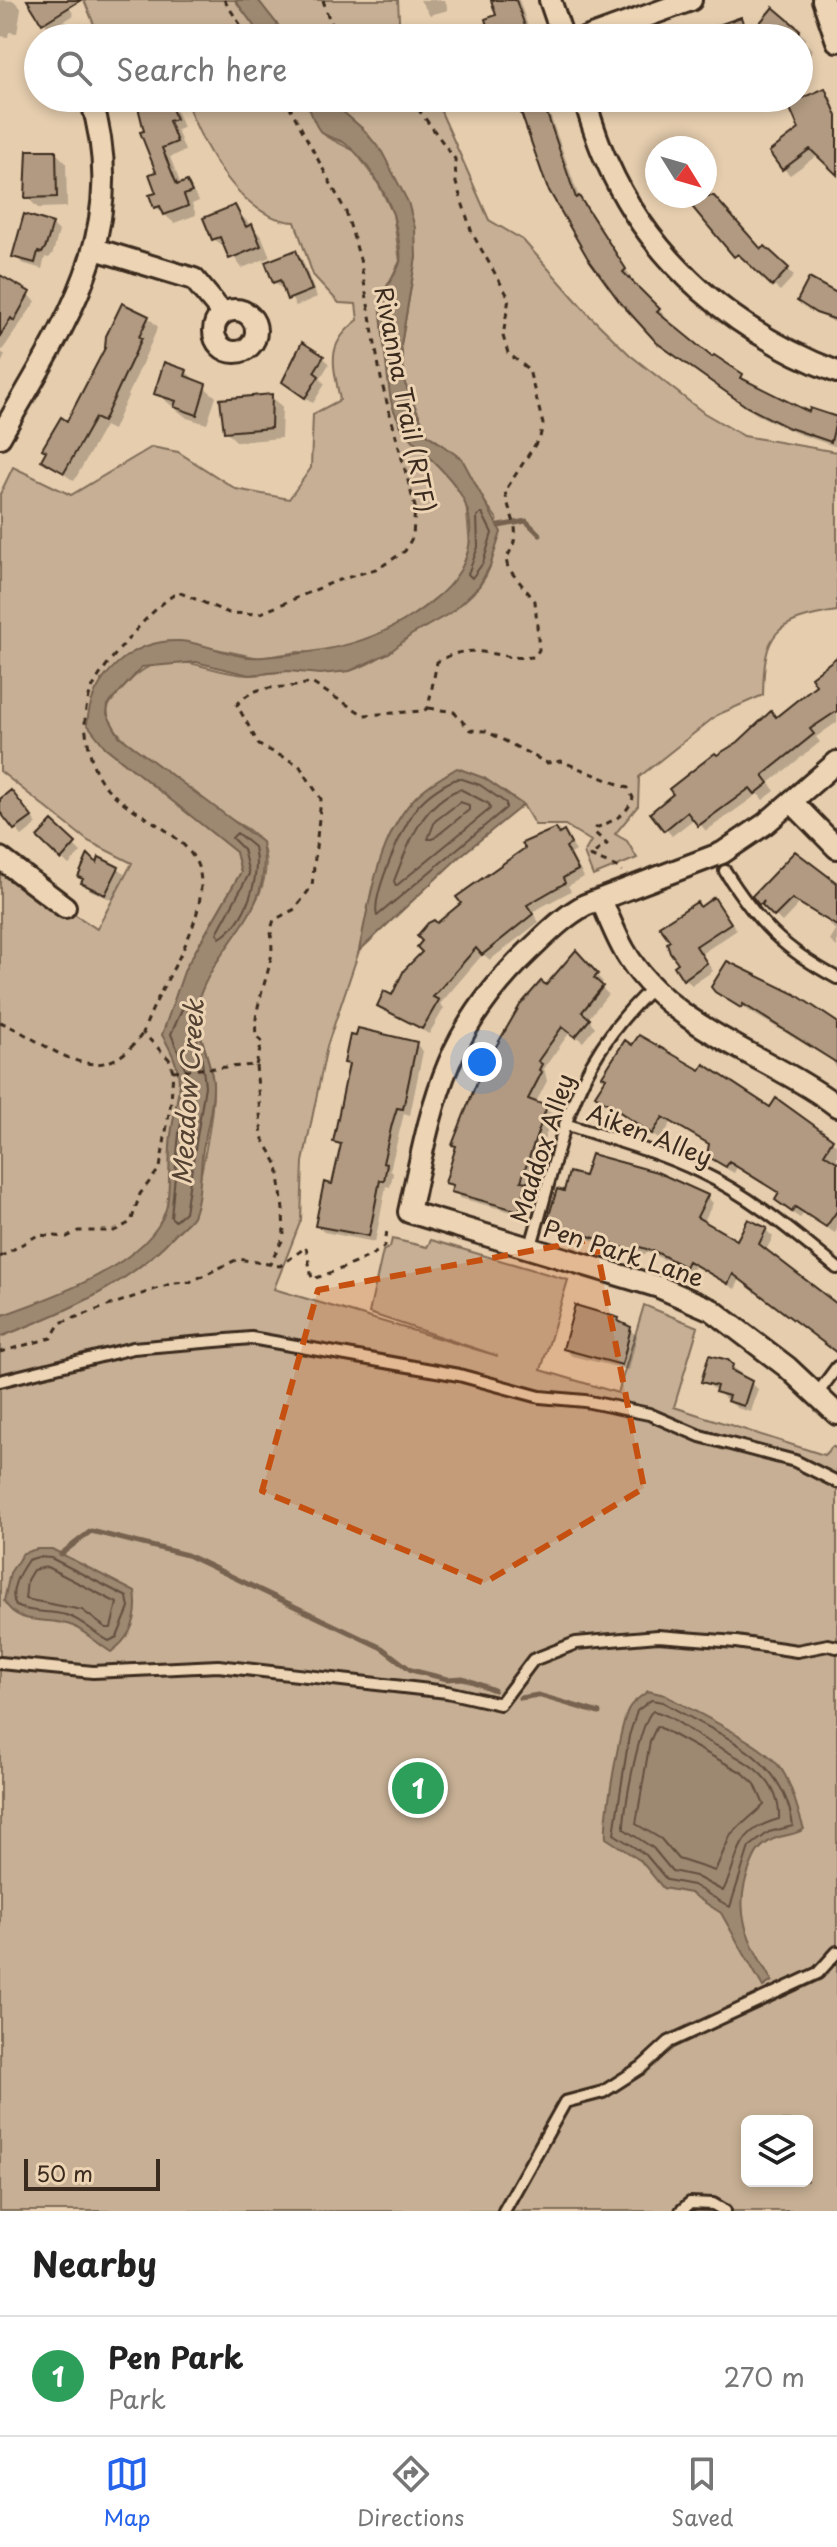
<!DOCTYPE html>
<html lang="en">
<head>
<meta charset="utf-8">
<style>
	body { margin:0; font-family:"Playpen Sans",sans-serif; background:#f2f2f2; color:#222 }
	.controls { position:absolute; right:24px; bottom:24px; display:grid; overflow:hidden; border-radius:12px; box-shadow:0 4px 12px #0003 }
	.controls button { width:72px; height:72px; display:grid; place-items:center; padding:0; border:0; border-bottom:2px solid #e0e0e0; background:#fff; color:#222; font:40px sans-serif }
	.compass { position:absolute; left:645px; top:136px; width:72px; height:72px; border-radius:50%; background:#fff; box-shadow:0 4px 12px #0003; rotate:127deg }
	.scale { position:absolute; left:24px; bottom:20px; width:136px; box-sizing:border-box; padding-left:8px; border:4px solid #3b2a1e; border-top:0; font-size:22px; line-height:28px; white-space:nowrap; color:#3b2a1e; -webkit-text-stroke:6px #ecd4b4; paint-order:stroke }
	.you { position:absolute; left:482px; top:1062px; width:28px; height:28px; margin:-20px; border:6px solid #fff; border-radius:50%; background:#1a73e8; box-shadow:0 0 0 12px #1a73e833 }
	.badge { display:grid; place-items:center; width:52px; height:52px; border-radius:50%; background:#2563eb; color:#fff; font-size:26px; font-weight:700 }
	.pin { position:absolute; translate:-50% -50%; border:4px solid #fff; box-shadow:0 2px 8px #0006 }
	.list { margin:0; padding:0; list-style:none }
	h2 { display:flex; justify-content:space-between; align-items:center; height:104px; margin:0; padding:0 32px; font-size:34px }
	h2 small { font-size:26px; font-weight:400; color:#767676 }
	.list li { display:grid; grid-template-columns:52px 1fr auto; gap:24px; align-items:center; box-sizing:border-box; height:120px; padding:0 32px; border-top:2px solid #e0e0e0 }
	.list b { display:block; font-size:30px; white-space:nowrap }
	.list p { margin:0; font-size:26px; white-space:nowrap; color:#767676 }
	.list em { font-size:26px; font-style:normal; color:#767676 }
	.icon { flex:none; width:44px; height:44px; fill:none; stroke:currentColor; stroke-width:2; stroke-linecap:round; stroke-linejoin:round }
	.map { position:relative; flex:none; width:837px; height:2211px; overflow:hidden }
	.search { position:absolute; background:#fff; box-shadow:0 4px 12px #0003; left:24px; right:24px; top:24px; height:88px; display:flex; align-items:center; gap:20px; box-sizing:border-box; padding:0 28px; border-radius:44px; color:#767676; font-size:30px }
	.sheet { height:224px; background:#fff }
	nav { display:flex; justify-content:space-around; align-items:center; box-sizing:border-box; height:112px; border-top:2px solid #e0e0e0; background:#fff; font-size:22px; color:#767676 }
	nav a { display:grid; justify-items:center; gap:4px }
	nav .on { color:#2563eb }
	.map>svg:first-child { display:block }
	.green { fill:#c6af94; stroke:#806c59; stroke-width:2; fill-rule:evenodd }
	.water { fill:#9d8871; stroke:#766250; stroke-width:2 }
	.shadow { fill:#0003 }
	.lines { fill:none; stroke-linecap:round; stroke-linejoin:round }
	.shore { stroke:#62503f; stroke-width:2 }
	.stream { stroke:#766250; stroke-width:5 }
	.building { fill:#b19a81; stroke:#3b2a1e; stroke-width:2 }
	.lane-casing { stroke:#3b2a1e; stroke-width:16 }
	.street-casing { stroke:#3b2a1e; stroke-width:26 }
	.path { stroke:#3b2a1e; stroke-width:3; stroke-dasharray:6 6; stroke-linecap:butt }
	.lane { stroke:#ecd4b4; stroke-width:10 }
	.street { stroke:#ecd4b4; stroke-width:20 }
	.marked { fill:#c55010; fill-opacity:0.2; stroke:#c55010; stroke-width:6; stroke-dasharray:16 10; stroke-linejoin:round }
	.labels { text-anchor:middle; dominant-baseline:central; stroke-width:6; stroke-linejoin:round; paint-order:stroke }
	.street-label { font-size:24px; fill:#3b2a1e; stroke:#ecd4b4 }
	.water-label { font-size:26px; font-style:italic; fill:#544233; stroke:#ecd4b4 }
</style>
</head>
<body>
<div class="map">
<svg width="837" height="2211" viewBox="0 0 837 2211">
	<rect width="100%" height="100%" fill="#e5cdae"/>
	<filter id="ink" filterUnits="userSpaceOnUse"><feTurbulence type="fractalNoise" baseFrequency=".0125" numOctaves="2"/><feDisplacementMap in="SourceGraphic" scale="16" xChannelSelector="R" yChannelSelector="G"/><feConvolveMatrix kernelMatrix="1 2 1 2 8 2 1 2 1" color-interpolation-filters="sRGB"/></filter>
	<g filter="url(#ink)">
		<!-- green -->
		<path class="green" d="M84 0H235L263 38H109L97 32Z
			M258 0H398L400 38H288Z
			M185 98H305L327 137 355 151 379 185 393 214 400 261 380 301 399 424 449 477 466 502 470 546 459 576 445 591 399 626 362 642 323 653 298 652 259 658 178 641 101 680 105 747 236 852 241 872 185 969 195 992 181 1218 141 1248 179 1231 193 1216C199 1178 214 1122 213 1085 212 1059 192 1024 197 1002 209 952 283 899 262 845 256 829 232 822 219 813 198 798 100 735 108 708 110 700 120 691 126 685 166 639 203 674 249 675 261 675 274 672 286 671 306 670 325 674 346 671 373 667 392 646 414 633 442 617 478 600 490 567 495 553 495 534 497 519L446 447 428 435 416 416 405 384 401 345 416 257 364 130 327 98H435L489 220 523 240 590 316 630 355 704 413 744 436 837 452V611C774 621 764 632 763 695L717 715 639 777 638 806 615 834 627 841 637 858 593 876 584 853 591 841 565 825H535L523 805 484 778 412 801 392 835 372 888 359 951 327 1046 303 1162 301 1220 274 1289 498 1356 369 1313 383 1251 390 1247 392 1239 427 1247 431 1240 568 1280 541 1370 618 1393 644 1305 698 1327 674 1407 824 1455 833 1446 837 1450V2211H0V865L97 929 132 863 88 841 0 771V494L13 467 71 495 152 447 178 452 236 489 289 499 311 468 313 414 340 400C333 363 325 345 358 320L356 304 339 303 313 275 295 222C240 219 201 143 185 98ZM747 2121H807V2181H747Z"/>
		<!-- water -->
		<path class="water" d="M235 0H258L288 38H263Z
			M305 98H327L364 130 382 152 408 202 415 228 416 257 401 345 405 384 428 435 462 459 501 532 490 566 479 586 452 612 411 635 389 653 350 671 320 674 288 671 249 675 196 662 142 667 108 705 107 714 119 736 262 842C275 914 218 938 198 1001 191 1022 211 1058 213 1083 214 1104 207 1128 203 1149 200 1169 201 1198 193 1216 190 1222 181 1228 176 1233 129 1286 65 1312 0 1337V1316C49 1299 150 1264 166 1209 171 1192 168 1155 171 1135 177 1088 189 1080 162 1035L185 969 241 872 236 852 105 747 87 724C91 677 131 639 180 641 208 643 235 660 263 657 328 652 378 644 431 602 456 583 473 558 470 525 467 471 403 452 391 401 389 390 379 307 381 300 384 286 397 275 400 262 402 250 396 226 393 214 385 191 366 159 346 144 338 138 327 139 320 131 313 123 310 108 305 98Z
			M457 768 484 778 523 805 458 858 359 951C369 902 378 840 412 801 424 787 442 777 457 768Z
			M37 1549H52L135 1592C139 1617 132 1637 111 1652 98 1644 86 1632 73 1626 48 1615 20 1629 4 1601L10 1573 23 1553Z
			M648 1691 665 1695C694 1712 760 1742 778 1765 792 1781 797 1810 804 1829 793 1837 780 1834 770 1841 757 1848 754 1857 749 1870 732 1914 750 1943 772 1981L763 1987 721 1913 690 1893 663 1888 641 1861 606 1838C604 1820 620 1724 629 1708 633 1701 642 1696 648 1691Z"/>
		<!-- shadow -->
		<path class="shadow" d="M0 0 14 1 21 8 17 33 9 32 8 37 0 36Z
			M29 0H72L68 5 74 15 50 30Z
			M420 0H445L448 10 430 15Z
			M493 0H519L532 38H497L492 34 498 16Z
			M774 10 806 38 804 41 813 50 804 61 799 57V38H687L740 20 751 37Z
			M824 90 831 97 837 116V172L819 154 790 175 783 168Z
			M166 98 175 107 183 128 177 130 185 151 170 157 181 185 187 183 199 201 192 204 196 215 174 223 156 207Z
			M526 98H544L580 200 631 277 628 279 666 317 663 320 713 360 749 382 810 415 811 411 837 418V447L796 433 756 414 666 349 620 300Z
			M633 98H653L652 102Z
			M675 137 684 148H657L656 147Z
			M55 152 66 163 67 207 38 208 27 197Z
			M705 186 761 252 765 248 794 276 780 291 712 231 686 196H705Z
			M234 208 262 237 270 257 242 268 227 248 214 239Z
			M52 224 59 231 53 253 49 258 45 257 42 269 22 263 15 256Z
			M295 253 302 259 317 297 296 306 284 287 281 288 274 282Z
			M7 281 36 301 1 352 5 355 0 366V285Z
			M810 281 837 293V324L799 301Z
			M148 317 158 327 113 430 105 426 74 481 44 460 68 423 91 375 94 376Z
			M323 357 329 364 320 379 325 384 313 403 284 381Z
			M186 372 216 397 207 424 187 418 156 393Z
			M271 396 282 407 281 438 237 442 226 431Z
			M837 659V722L816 737 820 742 769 783 775 791 763 800 758 794 706 831 695 818 672 836 666 829 717 758 776 719 819 686Z
			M18 799 37 824 22 836 0 810V801Z
			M52 824 81 852 69 865 40 837Z
			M564 834 576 851 571 854 584 877 568 886 571 891 532 912 539 922 490 960 483 954 440 1004 444 1008 429 1034 379 1005 392 998 425 952 437 926Z
			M97 866 118 868 125 875 112 900 90 890 80 877Z
			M837 885V947L830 941 836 931 828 922 799 904 782 922 755 896Z
			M714 899 737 930 701 954 713 971 692 985 685 979 681 964 701 908Z
			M576 953 603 982 600 986 608 994 588 1019 595 1027 583 1042 570 1032 544 1068 547 1081 535 1104 553 1114 528 1186 533 1191 526 1216 460 1198 448 1182 546 988Z
			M720 994 794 995 837 1022V1069L832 1060Z
			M416 1044 423 1051 410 1115 404 1113 390 1170 393 1173 390 1187 386 1186 375 1242 324 1232 317 1226 334 1186 342 1148 336 1141 350 1066 346 1062Z
			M605 1102 771 1110 832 1141 837 1146V1229L835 1233 804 1213 800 1218 785 1208 777 1200 780 1195 737 1167 734 1173 717 1163 710 1156V1146L671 1123 660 1140Z
			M707 1197 713 1203 703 1223 738 1243 749 1221 766 1230 773 1237 765 1252 837 1306V1353L740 1279 735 1289 695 1266 692 1272 647 1252 641 1257 556 1228 549 1221Z
			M618 1320 637 1336 629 1370 572 1356 565 1349Z
			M731 1366 758 1389 751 1412 737 1408 704 1381Z"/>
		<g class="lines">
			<!-- shore -->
			<path class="shore" d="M482 513 492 533 483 563 472 578 468 574 478 547 477 516Z
				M459 778 480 785 506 803V808L377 916C371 896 404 823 418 806 428 794 445 783 459 778Z
				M460 789 489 804 490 809 396 886 394 881C408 845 421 804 460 789Z
				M460 802 469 805V810L433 839H428L435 821Z
				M237 833 254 847C261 877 247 921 220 938L217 933 249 874 243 849 232 838Z
				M185 1003 201 1052 205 1086 185 1212 175 1221 171 1217 179 1133 190 1080 171 1034Z
				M38 1557 51 1558 127 1597 129 1608 117 1637 109 1641C93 1633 83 1620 66 1615 49 1610 33 1614 16 1606 8 1591 19 1573 28 1560Z
				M47 1567 117 1603 111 1628H106L82 1610 25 1599 27 1580 33 1570Z
				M651 1700 663 1702C719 1737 783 1752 793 1826L769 1832 749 1847 730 1907 693 1885 667 1880 646 1855 614 1834 629 1736 637 1711Z
				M653 1711C670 1714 687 1730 702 1738 735 1757 781 1772 779 1819 733 1831 741 1856 723 1891L695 1876 672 1871 653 1848 624 1829C623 1811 640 1720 653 1711Z
				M657 1726 743 1773 755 1784 764 1805 731 1834 715 1871 678 1859 661 1839 636 1824 650 1741Z"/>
			<!-- stream -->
			<path class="stream" d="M499 526 526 521 540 535
				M61 1554 91 1531 187 1555 382 1648 411 1670 447 1679 463 1678 494 1690
				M520 1698 538 1695 599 1713"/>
		</g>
		<!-- building -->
		<path class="building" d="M27 0H81L42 24Z
			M491 0H516L529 38H504L501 31 490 35 485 19 496 15Z
			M773 7 800 30 794 38H773L758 25Z
			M741 17 748 38H688L687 36Z
			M825 88 837 116V175L810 149 782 170 769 152 799 129 788 104Z
			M161 98H168L176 119 169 121 177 142 162 148 177 185 187 181 192 192 184 195 188 206 164 215 160 206 154 208 149 195 156 193 149 174 156 172 140 132 144 131 138 107Z
			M543 102 576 198 579 196 626 269 623 272 660 309 657 312 712 357 714 355 743 374 741 378 809 412 810 408 837 417 831 442 787 427 747 407 657 343 619 301 587 257 547 187 520 110Z
			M27 150H56L57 197 25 198Z
			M683 196H714L761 249 765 246 789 268 772 286 738 254 734 257Z
			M235 205 246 227 252 224 261 246 229 259 220 237 212 240 203 218Z
			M24 214 53 223 46 246 42 253 38 252 35 263 12 257Z
			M296 250 312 290 287 300 280 280 273 283 265 262Z
			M0 275 30 292 14 321 11 318 0 336Z
			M809 278 837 293V320L816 313 797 301Z
			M122 303 149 316 139 337 142 338 103 422 95 418 64 473 41 460 46 451 42 449 61 417 67 421 105 348 106 336Z
			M302 342 324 356 314 372 319 376 305 398 282 382Z
			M164 362 187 370 185 376 206 384 197 415 174 407 176 401 154 394Z
			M272 394 271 428 224 432 220 399Z
			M837 657V711L810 729 814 734 763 775 769 783 755 794 750 788 698 826 687 812 664 831 650 813 673 794 669 789 715 753 717 755 738 742 771 711 776 717 816 685 811 677Z
			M11 790 32 817 14 830 0 812V799Z
			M52 821 76 843 61 860 37 837Z
			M556 828 559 834 564 831 571 844 566 847 578 870 563 878 565 883 527 905 533 914 482 955 476 948 433 997 439 1000 422 1029 377 1006 384 991 392 995 404 970 422 952 417 947 422 941 417 936 428 923 434 920 437 923 461 903 456 897 525 848 522 843Z
			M795 851 837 883V926L792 899 774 917 762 905 764 901 759 905 752 896Z
			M88 854 97 863 99 857 119 867 105 895 81 883 83 879 78 877Z
			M714 897 731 923 696 946 707 963 683 980 674 966 678 963 670 952 667 943 670 941 659 926 697 902 700 907Z
			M576 950 598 974 594 978 603 986 582 1012 590 1019 575 1037 562 1027 538 1061 542 1064 539 1070 542 1072 528 1099 547 1106 521 1181 527 1182 519 1211 451 1192 453 1185 445 1183 456 1146 452 1145 480 1074 520 1005 541 981 546 985Z
			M727 961 795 994 837 1022V1063L743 1004 741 1008 715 992 711 987Z
			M358 1028 417 1042 403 1109 397 1108 392 1124 383 1163 387 1164 384 1181 380 1180 369 1236 315 1226 324 1182 332 1184 341 1144 333 1142 349 1064 344 1063 350 1035 356 1036Z
			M639 1035 700 1070 704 1064 770 1107 776 1098 833 1139 824 1154 837 1162V1211L826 1227 795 1207 792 1212 775 1200 779 1193 729 1162 726 1167 707 1156 709 1144 663 1117 652 1134 595 1095 606 1078 602 1076 625 1040 632 1045Z
			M591 1154 657 1172 708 1195 697 1217 737 1240 748 1219 767 1228 759 1244 837 1304V1353L733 1274 728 1284 688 1261 685 1267 656 1252 640 1247 633 1251 547 1222 557 1189 564 1191 569 1172 584 1176Z
			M575 1305 619 1318 618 1321 631 1327 622 1365 563 1349Z
			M709 1355 728 1360 733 1365 731 1370 752 1381 744 1406 727 1401 729 1396 715 1392 717 1386 701 1382Z"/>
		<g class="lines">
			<!-- lane casing -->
			<g class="lane-casing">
				<path id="lane" d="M725 871C758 923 783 949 837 978
					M565 1124C610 1139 657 1151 700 1172 751 1196 794 1233 837 1268
					M530 1249C562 1143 567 1067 653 987
					M0 1381 133 1348 251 1338 459 1375 540 1397 585 1401 649 1414 700 1436 795 1461 837 1482
					M817 1394 837 1367
					M0 1663 93 1672 218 1666 447 1692 500 1704 533 1660 576 1643 658 1636 736 1642 797 1651 828 1645 837 1647
					M504 2211 565 2102 603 2092 642 2067 669 2042 818 1973 837 1952
					M681 2211 690 2203 713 2204 725 2211"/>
			</g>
			<!-- street casing -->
			<g class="street-casing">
				<path id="street" d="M550 0 563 38
					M823 0 837 41
					M586 38 691 0
					M584 98C591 119 597 142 607 162 651 262 737 334 837 372
					M95 249 194 279 223 314
					M214 331a21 21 0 1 1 42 0a21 21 0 1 1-42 0Z
					M0 437C63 326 132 233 91 99
					M837 762 765 824 722 853 585 905C563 917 547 934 529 951 443 1033 433 1102 409 1212L659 1287 712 1310 787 1367 837 1414
					M792 802 837 848
					M0 858 65 907
					M601 899C608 916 615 934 624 950 670 1030 768 1054 837 1106"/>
			</g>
			<!-- path -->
			<path class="path" d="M224 0 249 38
				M323 0 330 22 351 38
				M429 708 454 712 470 730 486 731 547 763 561 761 628 788 633 798C627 815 613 821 596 828L594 832 607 844 590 856 619 868 622 872
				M0 1022C50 1042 97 1098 142 1034
				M256 1065 262 1042 256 1036C253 1009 266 984 271 958 274 944 268 935 274 920L295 909 312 886 321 799 299 765 259 745 237 705C257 679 285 693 310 682L364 715 423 711 428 708 437 662C474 639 494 661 534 657L539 650 535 601 508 568 506 559C525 528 510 522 505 491L540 437 543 424 529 370 508 353 503 336 509 298 472 233 456 183 455 159 410 98
				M173 1071 256 1065 262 1137 278 1165 283 1210 284 1237 270 1264
				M0 1257 38 1235 67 1237 78 1231H114L131 1222 140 1194 160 1168 171 1101 173 1071 169 1059 143 1033C159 984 199 939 201 886 203 831 124 818 100 779 92 767 90 752 87 738 80 705 93 681 114 656 134 632 152 609 178 592L229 613 259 614 336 581 379 568 405 551 413 536 415 507 382 384 360 259 346 212 285 98
				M0 1352 51 1338 60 1323 173 1283 190 1282 238 1259 280 1266 306 1247 312 1279C324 1276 380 1255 385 1245 386 1240 386 1235 387 1231"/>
			<!-- lane -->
			<use href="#lane" class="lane"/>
			<!-- street -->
			<use href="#street" class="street"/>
		</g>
	</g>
	<!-- marked area -->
	<path class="marked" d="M595 1239 644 1488 484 1583 262 1491 318 1290Z"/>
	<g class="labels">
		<!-- street labels -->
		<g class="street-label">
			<text transform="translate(406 399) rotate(79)">Rivanna Trail (RTF)</text>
			<text transform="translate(650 1134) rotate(21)">Aiken Alley</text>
			<text transform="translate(541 1148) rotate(-72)">Maddox Alley</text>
			<text transform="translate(624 1252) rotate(18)">Pen Park Lane</text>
		</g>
		<!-- water labels -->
		<g class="water-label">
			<text transform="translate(187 1092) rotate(-86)">Meadow Creek</text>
		</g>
	</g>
</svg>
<div class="controls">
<button><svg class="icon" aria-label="layers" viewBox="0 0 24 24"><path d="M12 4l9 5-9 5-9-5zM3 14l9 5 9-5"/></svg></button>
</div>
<svg class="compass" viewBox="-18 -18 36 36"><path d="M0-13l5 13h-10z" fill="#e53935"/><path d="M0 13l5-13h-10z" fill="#767676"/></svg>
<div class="scale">50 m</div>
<div class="you"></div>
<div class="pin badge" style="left:418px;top:1788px;background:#2e9e5b">1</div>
<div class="search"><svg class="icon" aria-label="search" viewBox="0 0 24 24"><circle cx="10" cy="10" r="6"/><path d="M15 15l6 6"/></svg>Search here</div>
</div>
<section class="sheet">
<h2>Nearby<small></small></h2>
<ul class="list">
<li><span class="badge" style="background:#2e9e5b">1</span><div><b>Pen Park</b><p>Park</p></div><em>270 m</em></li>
</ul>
</section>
<nav>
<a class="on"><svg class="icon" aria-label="map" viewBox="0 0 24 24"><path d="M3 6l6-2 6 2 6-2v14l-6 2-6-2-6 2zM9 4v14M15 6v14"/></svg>Map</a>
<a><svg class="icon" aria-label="directions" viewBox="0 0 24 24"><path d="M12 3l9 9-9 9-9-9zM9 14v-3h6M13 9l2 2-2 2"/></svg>Directions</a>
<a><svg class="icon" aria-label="saved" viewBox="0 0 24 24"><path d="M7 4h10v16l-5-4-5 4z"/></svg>Saved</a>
</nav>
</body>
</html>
